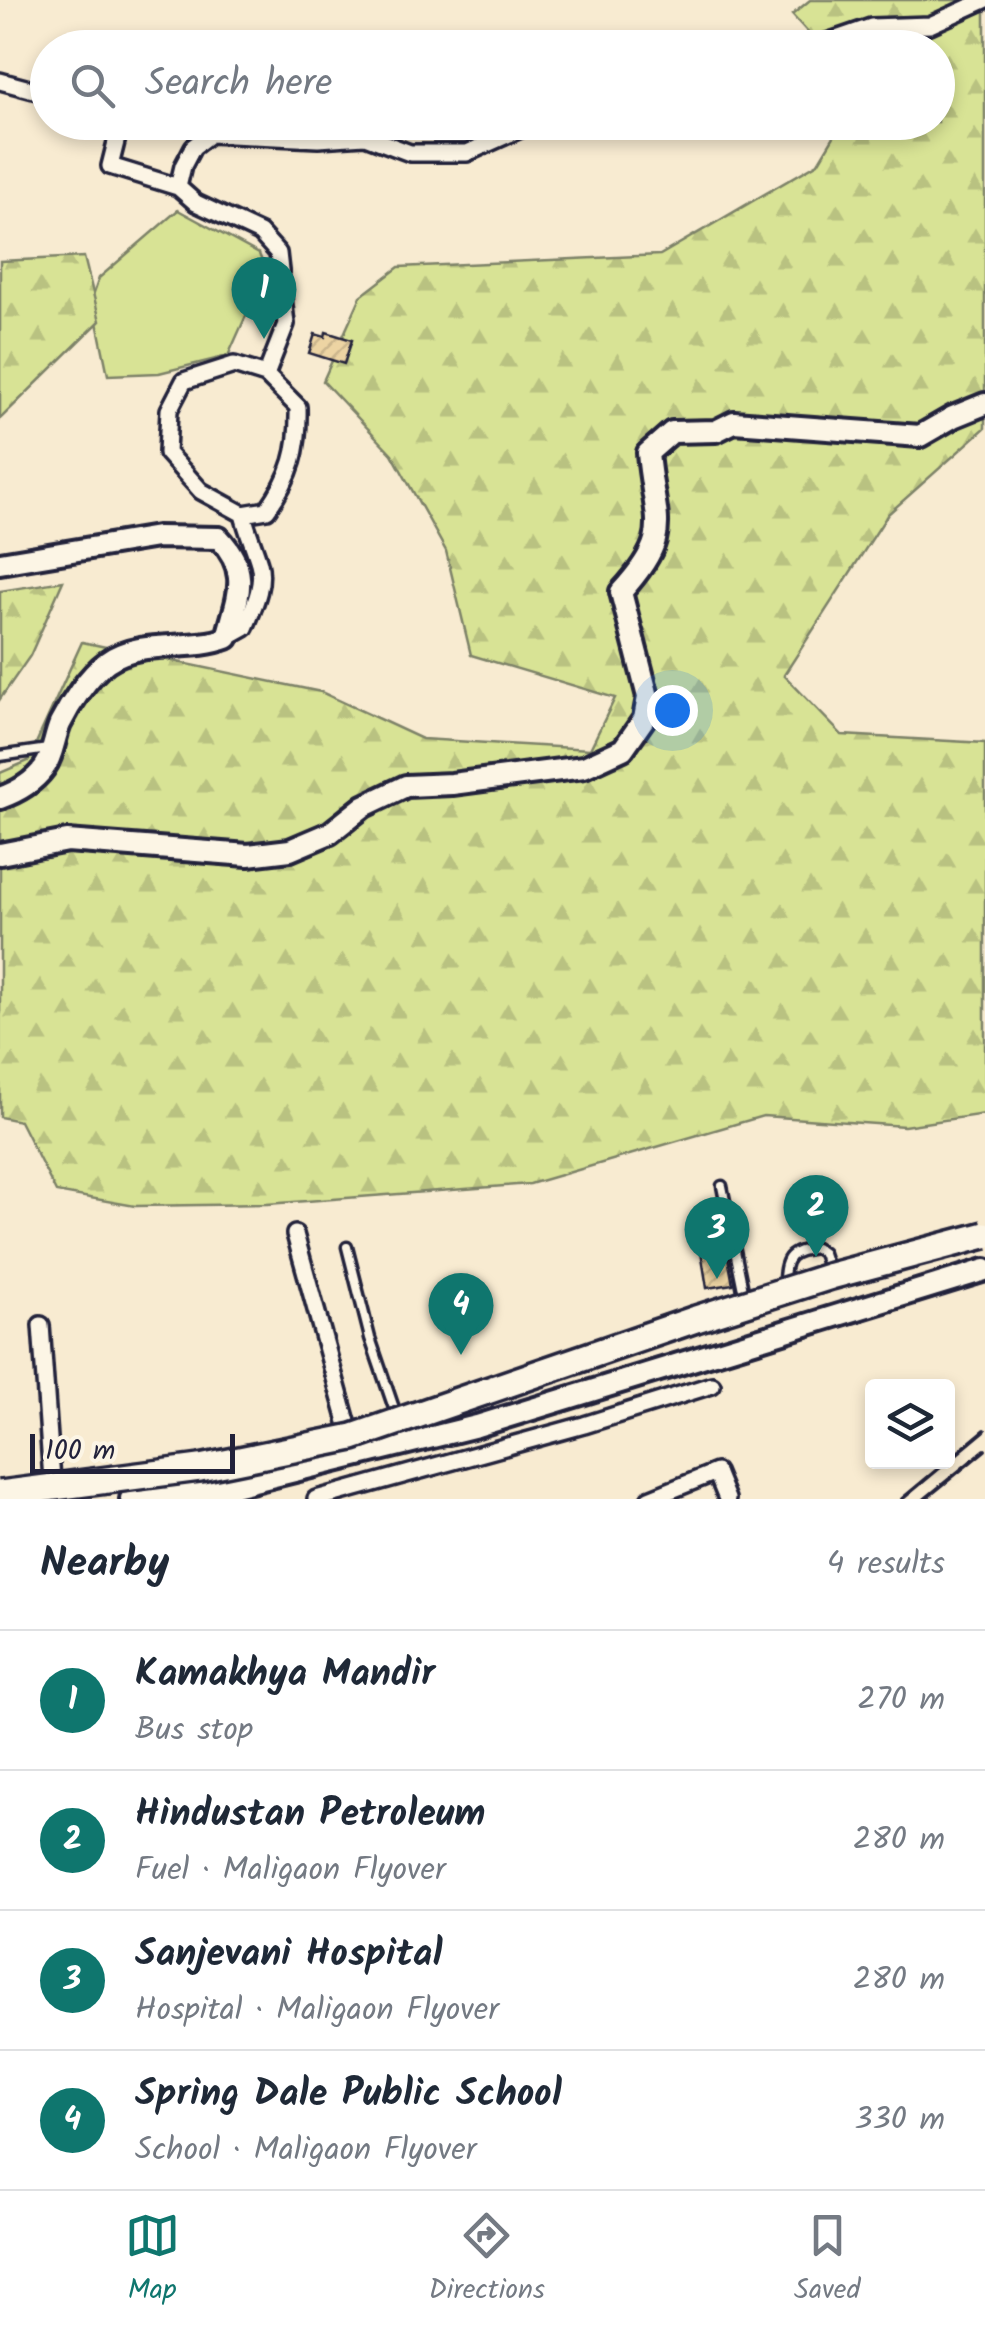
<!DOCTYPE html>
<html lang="en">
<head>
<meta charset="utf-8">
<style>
	body { margin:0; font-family:Kalam,sans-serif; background:#f6f6f7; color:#1f2937 }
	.controls { position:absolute; right:30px; bottom:30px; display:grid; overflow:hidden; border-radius:10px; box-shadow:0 5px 15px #0003 }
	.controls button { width:90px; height:90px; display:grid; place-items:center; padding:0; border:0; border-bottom:2px solid #e0e1e3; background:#fff; color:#1f2937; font:50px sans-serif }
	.scale { position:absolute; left:30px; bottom:25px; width:205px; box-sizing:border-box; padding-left:10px; border:5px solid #22223b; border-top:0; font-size:28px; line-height:35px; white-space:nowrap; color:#22223b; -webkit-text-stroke:8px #fcf5e5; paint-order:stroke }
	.you { position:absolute; left:672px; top:710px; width:35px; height:35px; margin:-25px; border:8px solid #fff; border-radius:50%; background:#1a73e8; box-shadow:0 0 0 15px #1a73e833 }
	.badge { display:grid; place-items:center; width:65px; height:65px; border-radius:50%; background:#0f766e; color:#fff; font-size:32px; font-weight:700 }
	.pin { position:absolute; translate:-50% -82px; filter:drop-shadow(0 2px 5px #0008) }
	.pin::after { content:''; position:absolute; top:52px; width:35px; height:30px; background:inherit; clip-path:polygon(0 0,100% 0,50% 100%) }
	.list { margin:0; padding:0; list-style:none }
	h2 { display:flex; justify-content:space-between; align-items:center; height:130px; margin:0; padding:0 40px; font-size:42px }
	h2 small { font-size:32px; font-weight:400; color:#747a83 }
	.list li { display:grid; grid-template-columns:65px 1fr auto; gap:30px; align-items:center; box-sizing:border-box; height:140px; padding:0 40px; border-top:2px solid #e0e1e3 }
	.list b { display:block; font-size:38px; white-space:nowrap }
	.list p { margin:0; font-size:32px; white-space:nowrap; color:#747a83 }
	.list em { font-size:32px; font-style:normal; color:#747a83 }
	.icon { flex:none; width:55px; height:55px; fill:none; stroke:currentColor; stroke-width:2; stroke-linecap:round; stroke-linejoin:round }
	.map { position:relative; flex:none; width:985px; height:1499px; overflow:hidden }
	.search { position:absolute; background:#fff; box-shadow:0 5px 15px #0003; left:30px; right:30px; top:30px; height:110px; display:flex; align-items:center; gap:25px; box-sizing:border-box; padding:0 35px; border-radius:55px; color:#747a83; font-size:38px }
	.sheet { height:690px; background:#fff }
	nav { display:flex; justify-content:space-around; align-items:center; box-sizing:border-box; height:140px; border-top:2px solid #e0e1e3; background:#fff; font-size:28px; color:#747a83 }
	nav a { display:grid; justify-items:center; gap:5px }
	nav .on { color:#0f766e }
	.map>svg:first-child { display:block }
	.green { fill:#d8e395; stroke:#7d8268; stroke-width:2.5 }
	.forest { fill:url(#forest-firs); stroke:#7d8268; stroke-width:2.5 }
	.building { fill:url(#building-hatch); stroke:#22223b; stroke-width:2.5 }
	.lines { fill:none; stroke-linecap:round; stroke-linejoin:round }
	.service-casing { stroke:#22223b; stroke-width:15 }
	.minor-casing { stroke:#22223b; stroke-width:22 }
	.tertiary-casing { stroke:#22223b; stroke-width:28 }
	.service { stroke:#fcf5e5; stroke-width:8 }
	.minor { stroke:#fcf5e5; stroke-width:15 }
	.tertiary { stroke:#fcf5e5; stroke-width:20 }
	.rail { stroke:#22223b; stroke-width:4 }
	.primary-bridge-casing { stroke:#22223b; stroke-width:32; stroke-linecap:butt }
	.primary-bridge { stroke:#fcf5e5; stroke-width:25 }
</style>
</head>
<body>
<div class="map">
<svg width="985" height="1499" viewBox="0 0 985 1499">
	<defs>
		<pattern id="forest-firs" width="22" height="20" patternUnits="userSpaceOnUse" patternTransform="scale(2.5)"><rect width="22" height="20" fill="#d8e395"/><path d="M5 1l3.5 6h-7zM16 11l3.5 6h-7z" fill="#b9c281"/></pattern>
		<pattern id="building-hatch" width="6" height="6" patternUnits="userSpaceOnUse" patternTransform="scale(2.5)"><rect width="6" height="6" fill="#edd4a3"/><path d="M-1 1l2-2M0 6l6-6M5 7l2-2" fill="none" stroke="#cbb68d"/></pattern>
	</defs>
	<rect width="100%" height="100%" fill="#f8ebd1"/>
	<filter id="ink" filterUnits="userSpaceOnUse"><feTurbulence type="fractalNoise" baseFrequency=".01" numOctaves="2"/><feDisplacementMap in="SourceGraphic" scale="20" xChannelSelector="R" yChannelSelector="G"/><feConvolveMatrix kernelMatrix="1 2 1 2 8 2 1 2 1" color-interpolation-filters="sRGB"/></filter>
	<g filter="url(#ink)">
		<!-- green -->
		<path class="green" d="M178 210 259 254 266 271 228 356 159 373 108 375 92 298 99 278Z"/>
		<!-- forest -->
		<path class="forest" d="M810 0H985V428L888 514 784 675 842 735 985 743V1114L904 1126 763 1116 530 1184 267 1204 135 1206 56 1192 20 1121 0 1117V773L28 761 82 642 321 692 422 739 590 749 615 698 471 655 446 551 392 454 323 381 361 296 399 267 660 255 818 163 842 123 938 122V48L821 47 792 15Z
			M84 257 100 321 0 419V261Z
			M63 581 30 656 0 699V591Z"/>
		<!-- building -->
		<path class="building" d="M326 332 352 340 344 364 309 353 315 334 325 337Z
			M719 1211 733 1284 707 1288 695 1215Z"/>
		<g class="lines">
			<!-- service casing -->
			<g class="service-casing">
				<path id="service" d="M0 756 48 749
					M722 1186 744 1295
					M347 1247 370 1338 397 1417
					M784 1282C784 1256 791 1251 816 1248L823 1253 828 1268"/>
			</g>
			<!-- minor casing -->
			<g class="minor-casing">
				<path id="minor" d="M810 48 871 27 930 25 985 0
					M0 81 48 94
					M121 122 110 166 178 187
					M234 365 266 375 298 407C299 450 292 475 267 510L243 514 201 491 167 453 169 410 184 381Z
					M266 375 286 324 278 253 260 233 196 203 178 187 183 166 193 147 210 134 318 139 365 136 410 153H467L536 122
					M227 638 245 628C253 608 265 585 259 563 254 546 247 531 243 514
					M295 1234 349 1429
					M41 1325 52 1480
					M316 1499 584 1425 712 1385
					M649 1499 716 1472 727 1499"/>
			</g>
			<!-- tertiary casing -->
			<g class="tertiary-casing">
				<path id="tertiary" d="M0 563 157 537 219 538C252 573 237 597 227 638 190 652 140 638 107 662 88 676 70 704 60 724 54 738 53 756 44 768 33 783 17 792 0 798
					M0 854 67 841 248 855 290 850 330 833 364 806 406 786 452 784 584 767 623 749 644 719 648 697 621 592C675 533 654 522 648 453L672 432 716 431 734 422 920 436 953 417 985 404
					M131 1499 230 1487 477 1426 985 1270"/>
			</g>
			<!-- service -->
			<use href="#service" class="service"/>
			<!-- minor -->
			<use href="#minor" class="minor"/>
			<!-- tertiary -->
			<use href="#tertiary" class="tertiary"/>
			<!-- rail -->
			<path class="rail" d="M902 1499 985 1430
				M925 1499 985 1450"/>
			<!-- primary-bridge casing -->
			<g class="primary-bridge-casing">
				<path id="primary-bridge" d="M0 1494 200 1468 353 1437 696 1319 831 1276 985 1235"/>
			</g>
			<!-- primary-bridge -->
			<use href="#primary-bridge" class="primary-bridge"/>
		</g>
	</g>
</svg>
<div class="controls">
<button><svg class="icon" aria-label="layers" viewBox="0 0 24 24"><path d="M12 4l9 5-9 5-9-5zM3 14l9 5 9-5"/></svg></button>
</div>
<div class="scale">100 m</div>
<div class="you"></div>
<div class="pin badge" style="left:264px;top:339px">1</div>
<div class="pin badge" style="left:816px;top:1257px">2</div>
<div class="pin badge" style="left:717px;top:1279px">3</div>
<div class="pin badge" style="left:461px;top:1355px">4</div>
<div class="search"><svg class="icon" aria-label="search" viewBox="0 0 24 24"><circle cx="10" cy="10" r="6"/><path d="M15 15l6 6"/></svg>Search here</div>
</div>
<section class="sheet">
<h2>Nearby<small>4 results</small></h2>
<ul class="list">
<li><span class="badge">1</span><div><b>Kamakhya Mandir</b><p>Bus stop</p></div><em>270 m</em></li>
<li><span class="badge">2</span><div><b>Hindustan Petroleum</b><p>Fuel · Maligaon Flyover</p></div><em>280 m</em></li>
<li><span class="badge">3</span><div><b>Sanjevani Hospital</b><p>Hospital · Maligaon Flyover</p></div><em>280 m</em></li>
<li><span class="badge">4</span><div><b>Spring Dale Public School</b><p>School · Maligaon Flyover</p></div><em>330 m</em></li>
</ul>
</section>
<nav>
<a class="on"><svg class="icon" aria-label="map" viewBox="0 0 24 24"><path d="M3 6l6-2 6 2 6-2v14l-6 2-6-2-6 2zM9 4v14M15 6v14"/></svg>Map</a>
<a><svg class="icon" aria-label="directions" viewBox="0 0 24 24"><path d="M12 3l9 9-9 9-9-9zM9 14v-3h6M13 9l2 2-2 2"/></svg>Directions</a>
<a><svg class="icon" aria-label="saved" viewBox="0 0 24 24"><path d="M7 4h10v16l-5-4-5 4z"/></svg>Saved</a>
</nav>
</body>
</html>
